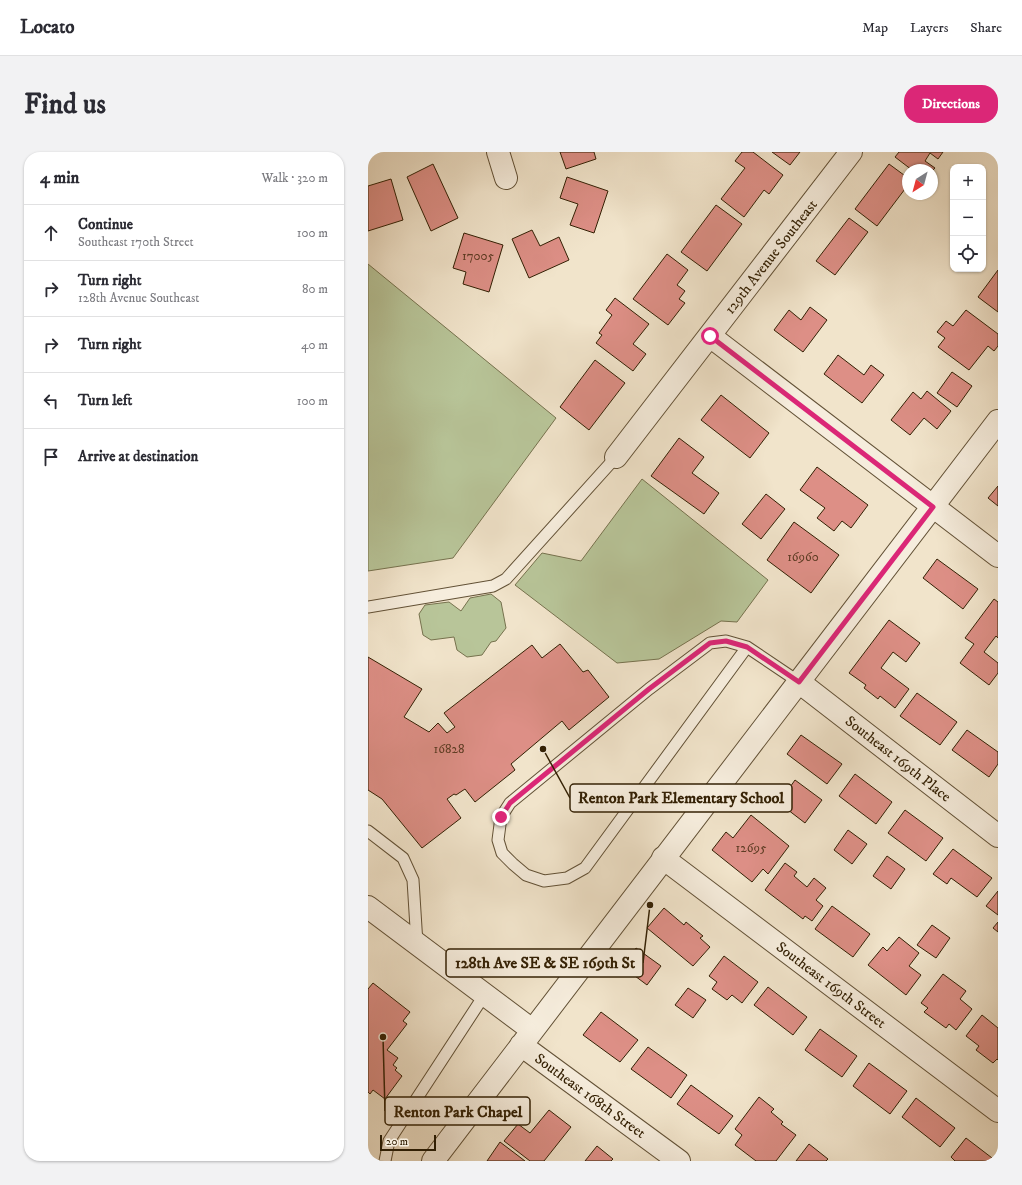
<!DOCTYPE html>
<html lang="en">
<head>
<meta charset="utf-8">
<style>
	body { margin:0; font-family:"IM FELL DW Pica",serif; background:#f2f2f3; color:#2b2b33 }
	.controls { position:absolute; right:12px; top:12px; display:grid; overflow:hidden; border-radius:8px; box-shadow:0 1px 3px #0004 }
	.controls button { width:36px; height:36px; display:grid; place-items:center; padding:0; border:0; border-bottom:1px solid #e1e1e2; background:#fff; color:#2b2b33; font:20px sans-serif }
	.compass { position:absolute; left:534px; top:12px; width:36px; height:36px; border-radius:50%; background:#fff; box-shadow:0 1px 3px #0004; rotate:216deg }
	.scale { position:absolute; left:12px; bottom:10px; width:56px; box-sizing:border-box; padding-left:4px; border:2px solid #332004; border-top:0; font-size:11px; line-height:14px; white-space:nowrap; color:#332004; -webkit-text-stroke:3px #f6eddd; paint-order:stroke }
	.stop { position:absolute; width:12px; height:12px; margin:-9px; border:3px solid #db2777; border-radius:50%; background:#fff }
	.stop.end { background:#db2777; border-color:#fff; box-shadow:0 1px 4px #0008 }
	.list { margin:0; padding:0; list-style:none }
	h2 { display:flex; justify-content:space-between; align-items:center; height:52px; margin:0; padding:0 16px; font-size:17px }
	h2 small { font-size:13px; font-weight:400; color:#7c7c81 }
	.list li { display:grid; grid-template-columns:26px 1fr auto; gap:12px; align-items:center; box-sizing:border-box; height:56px; padding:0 16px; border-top:1px solid #e1e1e2 }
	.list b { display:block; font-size:15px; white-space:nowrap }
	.list p { margin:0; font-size:13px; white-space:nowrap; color:#7c7c81 }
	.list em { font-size:13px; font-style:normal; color:#7c7c81 }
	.icon { flex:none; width:22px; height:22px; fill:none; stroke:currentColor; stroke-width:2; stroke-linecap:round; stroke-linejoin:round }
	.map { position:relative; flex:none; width:630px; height:1009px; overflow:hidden; border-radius:16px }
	header { display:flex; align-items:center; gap:24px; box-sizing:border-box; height:56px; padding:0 20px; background:#fff; border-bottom:1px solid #e1e1e2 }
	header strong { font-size:19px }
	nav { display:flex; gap:22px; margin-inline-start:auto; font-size:14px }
	.intro { display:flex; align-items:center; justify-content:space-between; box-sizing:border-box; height:96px; padding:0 24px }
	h1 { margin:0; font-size:28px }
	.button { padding:10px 18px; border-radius:16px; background:#db2777; color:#fff; font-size:14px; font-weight:700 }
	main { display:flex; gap:24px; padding:0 24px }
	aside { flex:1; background:#fff; border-radius:16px; box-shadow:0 1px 3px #0004 }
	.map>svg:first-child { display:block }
	.green { fill:#b8c599; stroke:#76724e }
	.building { fill:#dd8f86; stroke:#332004 }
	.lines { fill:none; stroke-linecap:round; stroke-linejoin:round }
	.service-casing { stroke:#625136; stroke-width:13 }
	.minor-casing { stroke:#625136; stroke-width:24 }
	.tertiary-casing { stroke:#625136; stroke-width:24 }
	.service { stroke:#f6eddd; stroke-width:11 }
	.minor { stroke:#f6eddd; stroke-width:22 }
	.tertiary { stroke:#f6eddd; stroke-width:22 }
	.route { stroke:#db2777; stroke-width:5 }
	.labels { text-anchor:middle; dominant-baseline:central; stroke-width:4; stroke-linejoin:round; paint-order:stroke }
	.number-label { font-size:13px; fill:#5e3c24 }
	.street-label { font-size:15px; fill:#332004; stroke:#f6eddd }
	.leader { fill:none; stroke:#332004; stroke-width:1.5 }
	.callout-dot { fill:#332004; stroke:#f6eddd; stroke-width:1.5 }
	.callout { fill:#f6eddd; stroke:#332004; stroke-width:1.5 }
	.callout-label { font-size:16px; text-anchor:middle; font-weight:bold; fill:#332004 }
</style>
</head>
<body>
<header>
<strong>Locato</strong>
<nav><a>Map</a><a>Layers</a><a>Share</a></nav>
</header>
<div class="intro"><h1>Find us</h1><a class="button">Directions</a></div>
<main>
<aside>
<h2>4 min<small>Walk · 320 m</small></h2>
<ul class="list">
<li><svg class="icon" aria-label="ahead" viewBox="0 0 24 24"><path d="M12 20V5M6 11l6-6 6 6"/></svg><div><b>Continue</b><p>Southeast 170th Street</p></div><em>100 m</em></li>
<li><svg class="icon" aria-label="right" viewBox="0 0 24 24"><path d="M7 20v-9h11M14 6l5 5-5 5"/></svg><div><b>Turn right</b><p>128th Avenue Southeast</p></div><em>80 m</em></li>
<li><svg class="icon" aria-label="right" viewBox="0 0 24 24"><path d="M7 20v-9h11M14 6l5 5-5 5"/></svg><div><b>Turn right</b></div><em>40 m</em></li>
<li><svg class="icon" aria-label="left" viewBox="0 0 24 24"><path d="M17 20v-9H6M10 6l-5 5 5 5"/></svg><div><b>Turn left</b></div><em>100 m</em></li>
<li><svg class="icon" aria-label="arrive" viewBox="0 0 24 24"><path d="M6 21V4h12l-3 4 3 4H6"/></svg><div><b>Arrive at destination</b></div></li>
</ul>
</aside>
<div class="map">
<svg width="630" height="1009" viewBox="0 0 630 1009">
	<rect width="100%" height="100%" fill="#f1e4cb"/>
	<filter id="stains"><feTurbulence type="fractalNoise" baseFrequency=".005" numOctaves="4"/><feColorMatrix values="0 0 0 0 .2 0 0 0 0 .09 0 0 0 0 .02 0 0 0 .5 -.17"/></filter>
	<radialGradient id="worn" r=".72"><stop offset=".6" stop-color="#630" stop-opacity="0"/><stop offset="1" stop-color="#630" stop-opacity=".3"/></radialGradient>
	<!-- green -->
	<path class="green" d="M0 112 188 266 85 406 0 419Z
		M274 327 400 428 369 470 353 469 291 507 249 511 147 433 174 401 213 409Z
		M123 442 133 450 138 476 128 489 123 490 114 503 99 505 89 498 86 485 63 488 55 483 51 462 57 453 81 450 93 459 102 446Z"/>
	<!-- building -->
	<path class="building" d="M192 0H226L228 7 198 17Z
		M374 0H385L415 23 401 42 396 38 376 65 353 47 377 16 367 9Z
		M404 0H432L422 13Z
		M531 0H575L570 7 562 1 557 9 567 16 564 19V18H544L527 5Z
		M65 12 90 66 63 79 39 25Z
		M521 12 540 26V33L509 74 487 57Z
		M199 25 240 39 226 81 202 73 210 52 192 46Z
		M23 27 35 68 0 79V34Z
		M348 53 374 72 339 119 313 100Z
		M481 66 500 80 467 123 448 109Z
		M164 78 172 94 191 85 201 108 161 126 144 87Z
		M96 81 135 93 121 140 95 132 98 120 85 116Z
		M299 102 320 118 309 133 317 139 311 147 317 151 300 173 265 147Z
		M630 118V160L610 145Z
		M247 146 281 172 265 192 278 202 265 219 228 191 234 183 231 181 244 163 238 158Z
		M442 155 459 168 435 200 406 178 421 158 433 168Z
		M598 158 630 182V194L626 199 620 194 601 218 570 195 577 186 569 180 578 169 585 174Z
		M470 203 496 223 503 213 516 223 494 251 456 222Z
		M227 208 257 231 221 278 192 255Z
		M584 220 604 234 589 255 569 241Z
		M559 239 583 259 569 277 556 266 542 283 523 268 545 240 553 247Z
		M353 243 401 281 382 306 333 268Z
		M311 286 336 305 324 321 351 341 336 362 283 324Z
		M449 315 500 353 483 376 474 369 466 379 449 366 457 356 432 338Z
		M630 334V354L620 346Z
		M398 342 417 357 393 387 374 372Z
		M426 370 471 403 443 441 399 408Z
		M569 407 610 437 595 457 555 426Z
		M626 447 630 450V486L628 484 616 500 630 511V521L621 533 592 511 606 492 597 486Z
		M521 468 552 491 538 510 525 500 513 516 541 537 527 556 512 544 510 547 496 536 498 533 481 521Z
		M192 492 215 520 220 518 241 545 201 578 194 569 143 612 147 618 107 650 97 637 88 643 86 642 79 647 93 666 54 696 14 647 0 638V505L54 537 36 565 61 580 70 571 79 581 87 575 76 561 164 493 174 506Z
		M549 541 589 570 572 593 532 564Z
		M599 578 630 600V612L621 625 584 598Z
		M433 583 474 612 459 632 419 602Z
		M487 622 524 650 508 672 471 644Z
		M427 628 454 648 437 671 411 651Z
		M537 658 575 686 558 709 520 681Z
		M383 663 421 694 400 722 395 717 384 730 344 698 358 680 365 686Z
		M480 678 499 692 484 712 466 698Z
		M585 697 624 726 609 745 583 726 579 732 565 722Z
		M519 704 537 717 523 737 505 724Z
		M417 711 429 720 426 724 439 735 446 726 458 736 448 748 455 754 444 769 437 764 435 767 397 738Z
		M630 739V763L618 754Z
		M464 754 502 782 485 805 447 777Z
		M296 756 316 773 318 770 335 784 332 786 342 795 325 814 279 776Z
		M630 770V780L625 776Z
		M564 773 582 786 568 806 549 793Z
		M531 785 551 801 541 814 553 823 538 843 500 813 515 795 519 799Z
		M268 796 293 814 279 833 255 815Z
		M356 804 390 830 374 851 364 843 359 848 344 837 349 830 341 824Z
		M575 822 598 839 592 847 604 857 588 878 581 872 578 876 556 860 560 856 553 851Z
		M5 831 42 860 35 869 39 872 19 898 30 906 25 913 29 916 27 918 34 924 17 947 5 938 2 942 0 940V837Z
		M400 835 439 865 425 883 386 853Z
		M320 836 338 848 325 866 307 853Z
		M233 860 270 888 252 910 215 883Z
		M614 863 630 876V908L629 907 625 911 608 898 611 894 598 884Z
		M452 877 489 904 474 925 437 898Z
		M280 895 319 923 303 946 263 917Z
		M501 911 539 939 522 962 485 934Z
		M323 933 365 964 351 982 309 952Z
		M391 945 406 957 403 960 415 970 413 972 428 983 408 1009H388L367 993 374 983 367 977Z
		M548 946 587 976 572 995 534 965Z
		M181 958 203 975 176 1009H162L136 989 150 972 162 981Z
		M598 986 628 1009H587L583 1005Z
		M132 990 157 1009H119Z
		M441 992 460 1007 458 1009H428Z
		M229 994 245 1007 243 1009H217Z"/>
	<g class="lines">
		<!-- service casing -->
		<g class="service-casing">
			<path id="service" d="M0 455 125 434 138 427 248 305
				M379 495 217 716 199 726 176 729 158 723 145 712 134 701 130 688 133 665 142 651 281 537 342 491 358 489 379 495 431 530
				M0 679 35 706 45 728 49 792
				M17 1009 21 989 117 842"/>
		</g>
		<!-- minor casing -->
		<g class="minor-casing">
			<path id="minor" d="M130 0 138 26
				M342 184 630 404
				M248 305 483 0
				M431 530 630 684
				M295 706 630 959
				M0 755 164 878"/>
		</g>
		<!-- tertiary casing -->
		<g class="tertiary-casing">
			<path id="tertiary" d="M153 893 311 1009
				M65 1009 630 269"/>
		</g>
		<!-- service -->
		<use href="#service" class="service"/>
		<!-- minor -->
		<use href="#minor" class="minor"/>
		<!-- tertiary -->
		<use href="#tertiary" class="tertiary"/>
	</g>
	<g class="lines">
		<!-- route -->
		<path class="route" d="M133 665 142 651 281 537 342 491 358 489 379 495 431 530 565 355 342 184"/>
	</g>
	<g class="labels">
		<!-- number labels -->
		<g class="number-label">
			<text x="110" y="104">17005</text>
			<text x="435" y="405">16960</text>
			<text x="81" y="597">16828</text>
			<text x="383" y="696">12695</text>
		</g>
		<!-- street labels -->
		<g class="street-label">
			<text transform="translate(403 105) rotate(-52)">129th Avenue Southeast</text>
			<text transform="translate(530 607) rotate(38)">Southeast 169th Place</text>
			<text transform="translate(463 833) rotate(37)">Southeast 169th Street</text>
			<text transform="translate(222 944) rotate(36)">Southeast 168th Street</text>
		</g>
	</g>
	<!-- callouts -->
	<path class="leader" d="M175 597L202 646M282 753L275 811M15 885L17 959"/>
	<g class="callout-dot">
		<circle cx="175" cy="597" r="4"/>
		<circle cx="282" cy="753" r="4"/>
		<circle cx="15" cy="885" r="4"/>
	</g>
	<g class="callout">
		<rect x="202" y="632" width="222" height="28" rx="4"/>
		<rect x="78" y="797" width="197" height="28" rx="4"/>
		<rect x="17" y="945" width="145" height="28" rx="4"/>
	</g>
	<g class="callout-label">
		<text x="313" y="651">Renton Park Elementary School</text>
		<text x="177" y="816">128th Ave SE &amp; SE 169th St</text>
		<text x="90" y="965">Renton Park Chapel</text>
	</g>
	<rect width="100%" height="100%" filter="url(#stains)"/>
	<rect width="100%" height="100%" fill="url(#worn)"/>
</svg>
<div class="controls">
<button>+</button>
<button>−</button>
<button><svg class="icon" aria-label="locate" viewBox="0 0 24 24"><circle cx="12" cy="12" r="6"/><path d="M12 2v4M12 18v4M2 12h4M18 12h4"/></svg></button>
</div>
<svg class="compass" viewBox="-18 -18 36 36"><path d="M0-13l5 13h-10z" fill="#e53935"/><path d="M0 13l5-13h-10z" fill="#7c7c81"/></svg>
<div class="scale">20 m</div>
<div class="stop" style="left:342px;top:184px"></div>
<div class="stop end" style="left:133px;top:665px"></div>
</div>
</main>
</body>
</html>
